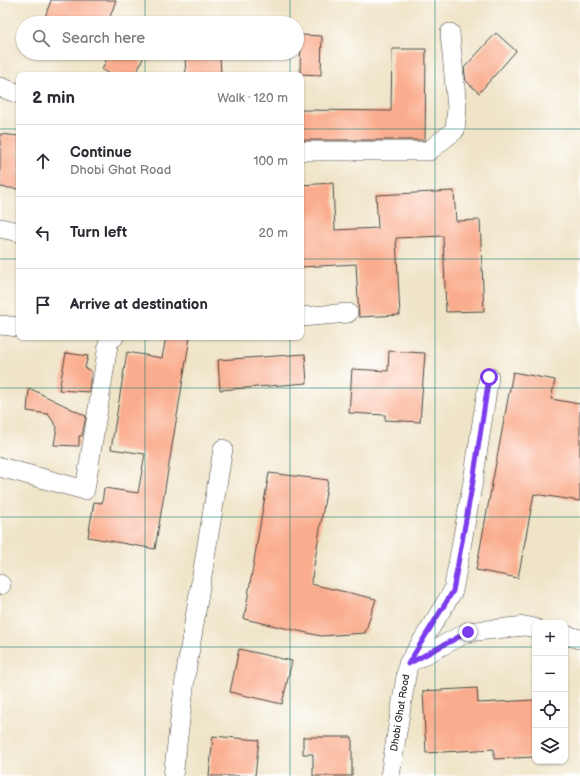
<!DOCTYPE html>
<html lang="en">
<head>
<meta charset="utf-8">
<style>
	body { margin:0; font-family:"Balsamiq Sans",sans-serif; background:#f7f7f7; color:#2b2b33 }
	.controls { position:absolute; right:12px; bottom:12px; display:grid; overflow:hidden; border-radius:8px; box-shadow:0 1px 3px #0004 }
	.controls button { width:36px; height:36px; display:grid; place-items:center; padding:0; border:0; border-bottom:1px solid #e1e1e2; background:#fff; color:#2b2b33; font:20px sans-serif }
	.stop { position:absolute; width:12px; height:12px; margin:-9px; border:3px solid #7c3aed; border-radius:50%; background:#fff }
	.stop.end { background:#7c3aed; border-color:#fff; box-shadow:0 1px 4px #0008 }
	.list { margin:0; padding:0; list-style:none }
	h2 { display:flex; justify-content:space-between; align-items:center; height:52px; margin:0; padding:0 16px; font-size:17px }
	h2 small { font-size:13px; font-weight:400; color:#7c7c81 }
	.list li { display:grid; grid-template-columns:26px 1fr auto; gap:12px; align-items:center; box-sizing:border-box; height:72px; padding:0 16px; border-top:1px solid #e1e1e2 }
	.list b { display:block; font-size:15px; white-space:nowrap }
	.list p { margin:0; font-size:13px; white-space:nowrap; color:#7c7c81 }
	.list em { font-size:13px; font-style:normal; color:#7c7c81 }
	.icon { flex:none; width:22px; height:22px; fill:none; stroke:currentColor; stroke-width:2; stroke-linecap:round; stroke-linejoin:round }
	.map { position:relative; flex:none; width:580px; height:776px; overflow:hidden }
	.search { position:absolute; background:#fff; box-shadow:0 1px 3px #0004; left:16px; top:16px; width:288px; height:44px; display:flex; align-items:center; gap:10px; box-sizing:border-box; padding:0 14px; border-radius:22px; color:#7c7c81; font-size:15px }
	.panel { position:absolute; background:#fff; box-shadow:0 1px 3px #0004; left:16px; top:72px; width:288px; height:268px; border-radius:8px }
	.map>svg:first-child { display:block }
	.building { fill:#faad8e }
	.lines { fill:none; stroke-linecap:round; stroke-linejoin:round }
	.street-casing { stroke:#484742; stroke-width:20 }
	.street { stroke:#fff; stroke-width:19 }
	.route { stroke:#7c3aed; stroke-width:5 }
	.grid { fill:none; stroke:#0f766e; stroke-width:1; stroke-opacity:0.55 }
	.labels { text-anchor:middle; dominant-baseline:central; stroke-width:3; stroke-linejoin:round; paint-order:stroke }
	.street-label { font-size:10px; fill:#2b2b2b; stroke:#fff }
</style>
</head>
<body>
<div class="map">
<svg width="580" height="776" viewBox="0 0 580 776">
	<rect width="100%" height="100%" fill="#fff"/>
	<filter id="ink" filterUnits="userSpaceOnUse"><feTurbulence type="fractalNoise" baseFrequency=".025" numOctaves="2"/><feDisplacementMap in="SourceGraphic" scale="8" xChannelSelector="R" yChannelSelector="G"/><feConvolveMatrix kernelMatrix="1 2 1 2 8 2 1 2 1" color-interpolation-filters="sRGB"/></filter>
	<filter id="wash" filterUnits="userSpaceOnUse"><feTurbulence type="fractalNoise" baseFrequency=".012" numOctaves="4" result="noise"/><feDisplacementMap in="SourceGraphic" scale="16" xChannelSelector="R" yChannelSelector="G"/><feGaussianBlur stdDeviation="0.9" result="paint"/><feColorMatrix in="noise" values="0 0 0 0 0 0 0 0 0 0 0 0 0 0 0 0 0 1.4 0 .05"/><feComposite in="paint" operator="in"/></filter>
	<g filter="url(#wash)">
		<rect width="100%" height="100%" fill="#efe4c7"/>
		<g id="blocks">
			<!-- building -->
			<path class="building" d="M51 0H116L108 23H43Z
				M496 33 516 51 479 93 466 81 464 68Z
				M301 35 322 36 321 75 300 74Z
				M392 49H426L425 140H301V110L391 111Z
				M109 53H145L136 75H114L102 70Z
				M220 56 221 75H186L185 58Z
				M0 134 19 136V189L0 187Z
				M333 183 335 230 378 228 376 195 454 191 456 221 480 220 484 311 446 312 443 236 396 238 400 315 359 317 356 264 301 267V185Z
				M166 337H190L155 549 88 537 94 502 102 503 104 488 138 493 145 454 111 449 127 352 162 358Z
				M389 351 425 353 420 422 385 420V415L349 413 352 369 388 371Z
				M66 353 88 356 85 368 91 371 89 392 59 390Z
				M305 354 307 383 220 390 218 360Z
				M513 372 555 380 551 399 580 404V501L534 494 518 578 476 570Z
				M29 388 86 416 82 436H79V446L54 445 57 427 48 414 27 411Z
				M269 473 328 480 311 584 376 599 365 633 321 636 244 619Z
				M239 649 292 661 282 704 230 692Z
				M477 688 478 703 535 700V757L494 759V749L426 753 423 691Z
				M213 736 259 740 255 776H209Z
				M303 737H352V776H313V754H303Z"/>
		</g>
	</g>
	<g filter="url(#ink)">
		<use href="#blocks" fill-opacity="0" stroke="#484742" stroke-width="1"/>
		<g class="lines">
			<!-- street casing -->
			<g class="street-casing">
				<g id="street">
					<path d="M0 87 19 94"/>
					<path d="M301 151H429L455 130 457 108 450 33"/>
					<path d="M0 228 19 232"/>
					<path d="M301 317 348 313"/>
					<path d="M0 325 19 327"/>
					<path d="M0 467 85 490 109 339 114 337"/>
					<path d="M0 584 1 585"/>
					<path d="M565 635 580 639"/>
					<path d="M409 663 468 632 525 626 535 628"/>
					<path d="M173 776 186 672 223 449"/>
					<path id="s1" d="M390 776 408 664 453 591 473 481 489 377"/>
				</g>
			</g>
			<!-- street -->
			<use href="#street" class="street"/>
		</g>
	</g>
	<g class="lines" filter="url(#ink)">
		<!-- route -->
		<path class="route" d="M468 632 408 664 453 591 473 481 489 377"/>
	</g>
	<!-- grid -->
	<path class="grid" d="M145 0V23M290 0V23M435 0V776M145 53V75M290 53V75M0 129H19M301 129H580M0 259H19M301 259H580M145 337V776M290 337V776M0 388H580M0 517H580M0 647H535M565 647H580"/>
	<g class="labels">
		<!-- street labels -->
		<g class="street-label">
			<text stroke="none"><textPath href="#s1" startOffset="64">Dhobi Ghat Road</textPath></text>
		</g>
	</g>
</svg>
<div class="controls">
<button>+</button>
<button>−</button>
<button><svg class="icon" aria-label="locate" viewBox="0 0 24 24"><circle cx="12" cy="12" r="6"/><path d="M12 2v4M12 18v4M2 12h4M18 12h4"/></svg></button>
<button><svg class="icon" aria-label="layers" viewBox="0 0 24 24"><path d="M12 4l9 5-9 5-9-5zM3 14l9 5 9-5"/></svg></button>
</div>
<div class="stop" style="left:489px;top:377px"></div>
<div class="stop end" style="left:468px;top:632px"></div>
<div class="search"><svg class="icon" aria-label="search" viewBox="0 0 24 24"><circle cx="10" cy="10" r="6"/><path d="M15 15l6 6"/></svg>Search here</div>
<section class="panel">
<h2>2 min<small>Walk · 120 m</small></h2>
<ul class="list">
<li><svg class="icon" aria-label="ahead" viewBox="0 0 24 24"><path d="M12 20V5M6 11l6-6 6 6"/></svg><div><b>Continue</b><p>Dhobi Ghat Road</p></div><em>100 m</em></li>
<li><svg class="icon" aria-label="left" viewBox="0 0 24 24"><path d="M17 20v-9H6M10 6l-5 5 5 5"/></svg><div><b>Turn left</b></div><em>20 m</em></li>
<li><svg class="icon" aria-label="arrive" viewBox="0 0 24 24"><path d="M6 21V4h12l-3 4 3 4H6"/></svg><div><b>Arrive at destination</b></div></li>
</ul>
</section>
</div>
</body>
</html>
